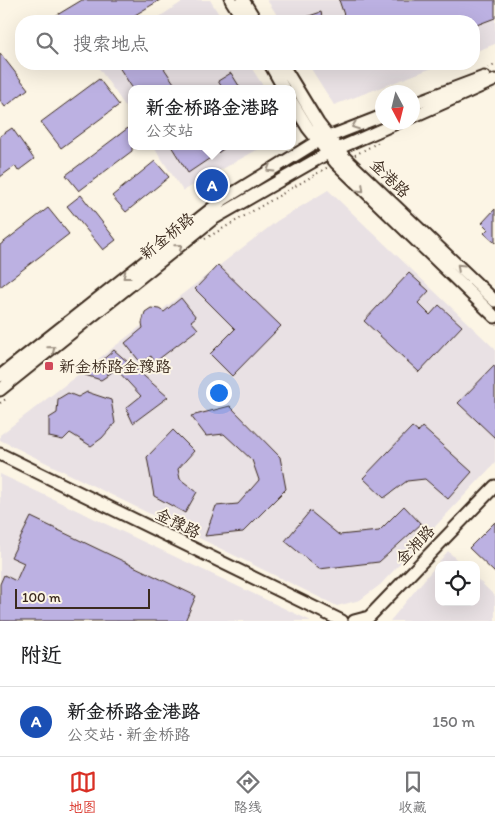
<!DOCTYPE html>
<html lang="zh">
<head>
<meta charset="utf-8">
<style>
	body { margin:0; font-family:Itim,"LXGW WenKai TC",sans-serif; background:#f6f6f6; color:#202124 }
	.controls { position:absolute; right:15px; bottom:15px; display:grid; overflow:hidden; border-radius:10px; box-shadow:0 5px 20px #0002 }
	.controls button { width:45px; height:45px; display:grid; place-items:center; padding:0; border:0; border-bottom:1px solid #e0e0e0; background:#fff; color:#202124; font:25px sans-serif }
	.compass { position:absolute; left:375px; top:85px; width:45px; height:45px; border-radius:50%; background:#fff; box-shadow:0 5px 20px #0002; rotate:173deg }
	.scale { position:absolute; left:15px; bottom:12px; width:135px; box-sizing:border-box; padding-left:5px; border:2px solid #3b2a1e; border-top:0; font-size:14px; line-height:18px; white-space:nowrap; color:#3b2a1e; -webkit-text-stroke:4px #fcf5e5; paint-order:stroke }
	.you { position:absolute; left:218px; top:392px; width:18px; height:18px; margin:-12px; border:4px solid #fff; border-radius:50%; background:#1a73e8; box-shadow:0 0 0 8px #1a73e833 }
	.badge { display:grid; place-items:center; width:32px; height:32px; border-radius:50%; background:#d93025; color:#fff; font-size:16px; font-weight:700 }
	.pin { position:absolute; translate:-50% -50%; border:2px solid #fff; box-shadow:0 1px 5px #0006 }
	.popup { position:absolute; left:128px; top:85px; width:168px; height:65px; box-sizing:border-box; display:grid; place-content:center; border-radius:10px; background:#fff; filter:drop-shadow(0 1px 4px #0005); font-size:16px; white-space:nowrap; color:#757577 }
	.popup b { font-size:19px; color:#202124 }
	.popup::after { content:''; position:absolute; left:50%; top:100%; margin-left:-10px; border:10px solid transparent; border-top-color:#fff }
	.list { margin:0; padding:0; list-style:none }
	h2 { display:flex; justify-content:space-between; align-items:center; height:65px; margin:0; padding:0 20px; font-size:21px }
	h2 small { font-size:16px; font-weight:400; color:#757577 }
	.list li { display:grid; grid-template-columns:32px 1fr auto; gap:15px; align-items:center; box-sizing:border-box; height:70px; padding:0 20px; border-top:1px solid #e0e0e0 }
	.list b { display:block; font-size:19px; white-space:nowrap }
	.list p { margin:0; font-size:16px; white-space:nowrap; color:#757577 }
	.list em { font-size:16px; font-style:normal; color:#757577 }
	.icon { flex:none; width:28px; height:28px; fill:none; stroke:currentColor; stroke-width:2; stroke-linecap:round; stroke-linejoin:round }
	.map { position:relative; flex:none; width:495px; height:621px; overflow:hidden }
	.search { position:absolute; background:#fff; box-shadow:0 5px 20px #0002; left:15px; right:15px; top:15px; height:55px; display:flex; align-items:center; gap:12px; box-sizing:border-box; padding:0 18px; border-radius:20px; color:#757577; font-size:19px }
	.sheet { height:135px; background:#fff }
	nav { display:flex; justify-content:space-around; align-items:center; box-sizing:border-box; height:70px; border-top:1px solid #e0e0e0; background:#fff; font-size:14px; color:#757577 }
	nav a { display:grid; justify-items:center; gap:2px }
	nav .on { color:#d93025 }
	.map>svg:first-child { display:block }
	.built { fill:#e9e1e4 }
	.building { fill:#bcb1e2; stroke:#3b2a1e }
	.lines { fill:none; stroke-linecap:round; stroke-linejoin:round }
	.tertiary-casing { stroke:#3b2a1e; stroke-width:15 }
	.path { stroke:#3b2a1e; stroke-width:2; stroke-dasharray:1 4; stroke-linecap:butt }
	.tertiary { stroke:#fcf5e5; stroke-width:11 }
	.oneway { stroke:#9c9082 }
	.poi-dot { fill:#d1495b; stroke:#fcf5e5; stroke-width:2 }
	.labels { text-anchor:middle; dominant-baseline:central; stroke-width:4; stroke-linejoin:round; paint-order:stroke }
	.street-label { font-size:16px; fill:#3b2a1e; stroke:#fcf5e5 }
	.poi-label { font-size:16px; fill:#3b2a1e; stroke:#fcf5e5; text-anchor:start }
</style>
</head>
<body>
<div class="map">
<svg width="495" height="621" viewBox="0 0 495 621">
	<rect width="100%" height="100%" fill="#fcf5e5"/>
	<filter id="ink" filterUnits="userSpaceOnUse"><feTurbulence type="fractalNoise" baseFrequency=".02" numOctaves="2"/><feDisplacementMap in="SourceGraphic" scale="10" xChannelSelector="R" yChannelSelector="G"/><feConvolveMatrix kernelMatrix="1 2 1 2 8 2 1 2 1" color-interpolation-filters="sRGB"/></filter>
	<g filter="url(#ink)">
		<!-- built -->
		<path class="built" d="M185 0H210L223 21H153Z
			M267 0H495V44L474 52V21H281Z
			M96 64H249L265 89H132V116Z
			M308 64H443L334 105Z
			M153 146H264L183 191Z
			M328 190 495 349V463L380 585 360 600 337 606 0 440V435L277 221Z
			M0 474 311 621H0Z
			M448 551 462 565H439V602H476V578L495 596V621H390Z"/>
		<!-- building -->
		<path class="building" d="M82 0H160L125 21H47Z
			M339 0H495V18L474 26V21H346Z
			M321 12 323 21H297V20Z
			M0 53 28 89 5 107 0 100Z
			M117 64H161L178 89H133Z
			M231 73 241 89H223L218 81Z
			M99 79 119 105 61 148 41 122Z
			M12 128 34 159 18 171 15 166 0 177V136Z
			M128 128 132 134V151L79 191 66 175Z
			M171 146H228L188 173Z
			M155 161 169 177 126 212 112 196Z
			M81 195 116 240 103 250 67 206Z
			M48 208 69 234 0 287V245Z
			M495 209V243L484 233 488 229 482 223Z
			M218 265 281 326 232 376 210 354 235 329 195 289Z
			M409 273 429 291 418 303 430 315 439 305 462 326 419 372 364 321Z
			M181 298 196 317 191 321 198 329 155 362 151 356 141 363 125 343 143 328 142 323 145 312 151 308 159 309 164 312Z
			M114 350 168 397 133 423 126 408 141 396 116 369 108 375 106 371 107 376 101 380 85 375Z
			M495 365V438L458 403Z
			M87 392 111 400 115 423 102 438 91 446 70 433 63 440 49 437V418L57 413 58 399 68 393 78 397Z
			M230 406 280 457 286 489 243 532 205 536 216 506 238 504 259 480 252 460 224 434 206 436 191 416Z
			M412 427 418 432 422 427 472 472 448 499 425 479 407 481 384 498 363 478Z
			M173 430 194 451 178 469 180 479 197 492 185 513 154 496 147 457Z
			M404 506 421 524 379 562 319 569 285 541 310 511 339 535 379 531Z
			M31 517 196 596 185 621H0V584L4 575 16 581 24 563 11 557Z
			M495 522V573L469 548Z"/>
		<g class="lines">
			<!-- tertiary casing -->
			<g class="tertiary-casing">
				<path id="tertiary" d="M231 0 244 21
					M243 0 256 21
					M270 64 284 89
					M282 64 318 123 345 158 495 301
					M292 102 308 128 336 163 495 317
					M412 104 484 77
					M412 117 495 80
					M0 376 224 199 318 141 382 116
					M0 390 213 219 328 153 399 122
					M0 454 342 621
					M354 621 369 617 495 486"/>
			</g>
			<!-- path -->
			<path class="path" d="M488 68 495 65
				M355 155 379 142
				M205 239 328 167
				M0 403 6 399"/>
			<!-- tertiary -->
			<use href="#tertiary" class="tertiary"/>
		</g>
		<!-- one-way arrows -->
		<defs><path id="oneway-chevron" d="M-2-3.5L2.5 0L-2 3.5" fill="none" stroke-width="1.6" stroke-linecap="round" stroke-linejoin="round" transform="scale(1.25)"/></defs>
		<g class="oneway">
			<use href="#oneway-chevron" transform="translate(355 126) rotate(159)"/>
			<use href="#oneway-chevron" transform="translate(270 169) rotate(148)"/>
			<use href="#oneway-chevron" transform="translate(361 189) rotate(44)"/>
			<use href="#oneway-chevron" transform="translate(179 247) rotate(-39)"/>
			<use href="#oneway-chevron" transform="translate(460 267) rotate(-136)"/>
			<use href="#oneway-chevron" transform="translate(126 276) rotate(142)"/>
			<use href="#oneway-chevron" transform="translate(52 349) rotate(-39)"/>
		</g>
	</g>
	<!-- markers -->
	<rect class="poi-dot" x="44" y="361" width="10" height="10" rx="2.5"/>
	<g class="labels">
		<!-- street labels -->
		<g class="street-label">
			<text transform="translate(390 178) rotate(44)">金港路</text>
			<text transform="translate(167 236) rotate(-39)">新金桥路</text>
			<text transform="translate(178 523) rotate(26)">金豫路</text>
			<text transform="translate(415 545) rotate(-46)">金湘路</text>
		</g>
		<!-- poi labels -->
		<g class="poi-label">
			<text x="59" y="366">新金桥路金豫路</text>
		</g>
	</g>
</svg>
<div class="controls">
<button><svg class="icon" aria-label="locate" viewBox="0 0 24 24"><circle cx="12" cy="12" r="6"/><path d="M12 2v4M12 18v4M2 12h4M18 12h4"/></svg></button>
</div>
<svg class="compass" viewBox="-18 -18 36 36"><path d="M0-13l5 13h-10z" fill="#e53935"/><path d="M0 13l5-13h-10z" fill="#757577"/></svg>
<div class="scale">100 m</div>
<div class="you"></div>
<div class="pin badge" style="left:212px;top:185px;background:#1a4fb4">A</div>
<div class="popup"><b>新金桥路金港路</b>公交站</div>
<div class="search"><svg class="icon" aria-label="search" viewBox="0 0 24 24"><circle cx="10" cy="10" r="6"/><path d="M15 15l6 6"/></svg>搜索地点</div>
</div>
<section class="sheet">
<h2>附近<small></small></h2>
<ul class="list">
<li><span class="badge" style="background:#1a4fb4">A</span><div><b>新金桥路金港路</b><p>公交站 · 新金桥路</p></div><em>150 m</em></li>
</ul>
</section>
<nav>
<a class="on"><svg class="icon" aria-label="map" viewBox="0 0 24 24"><path d="M3 6l6-2 6 2 6-2v14l-6 2-6-2-6 2zM9 4v14M15 6v14"/></svg>地图</a>
<a><svg class="icon" aria-label="directions" viewBox="0 0 24 24"><path d="M12 3l9 9-9 9-9-9zM9 14v-3h6M13 9l2 2-2 2"/></svg>路线</a>
<a><svg class="icon" aria-label="saved" viewBox="0 0 24 24"><path d="M7 4h10v16l-5-4-5 4z"/></svg>收藏</a>
</nav>
</body>
</html>
